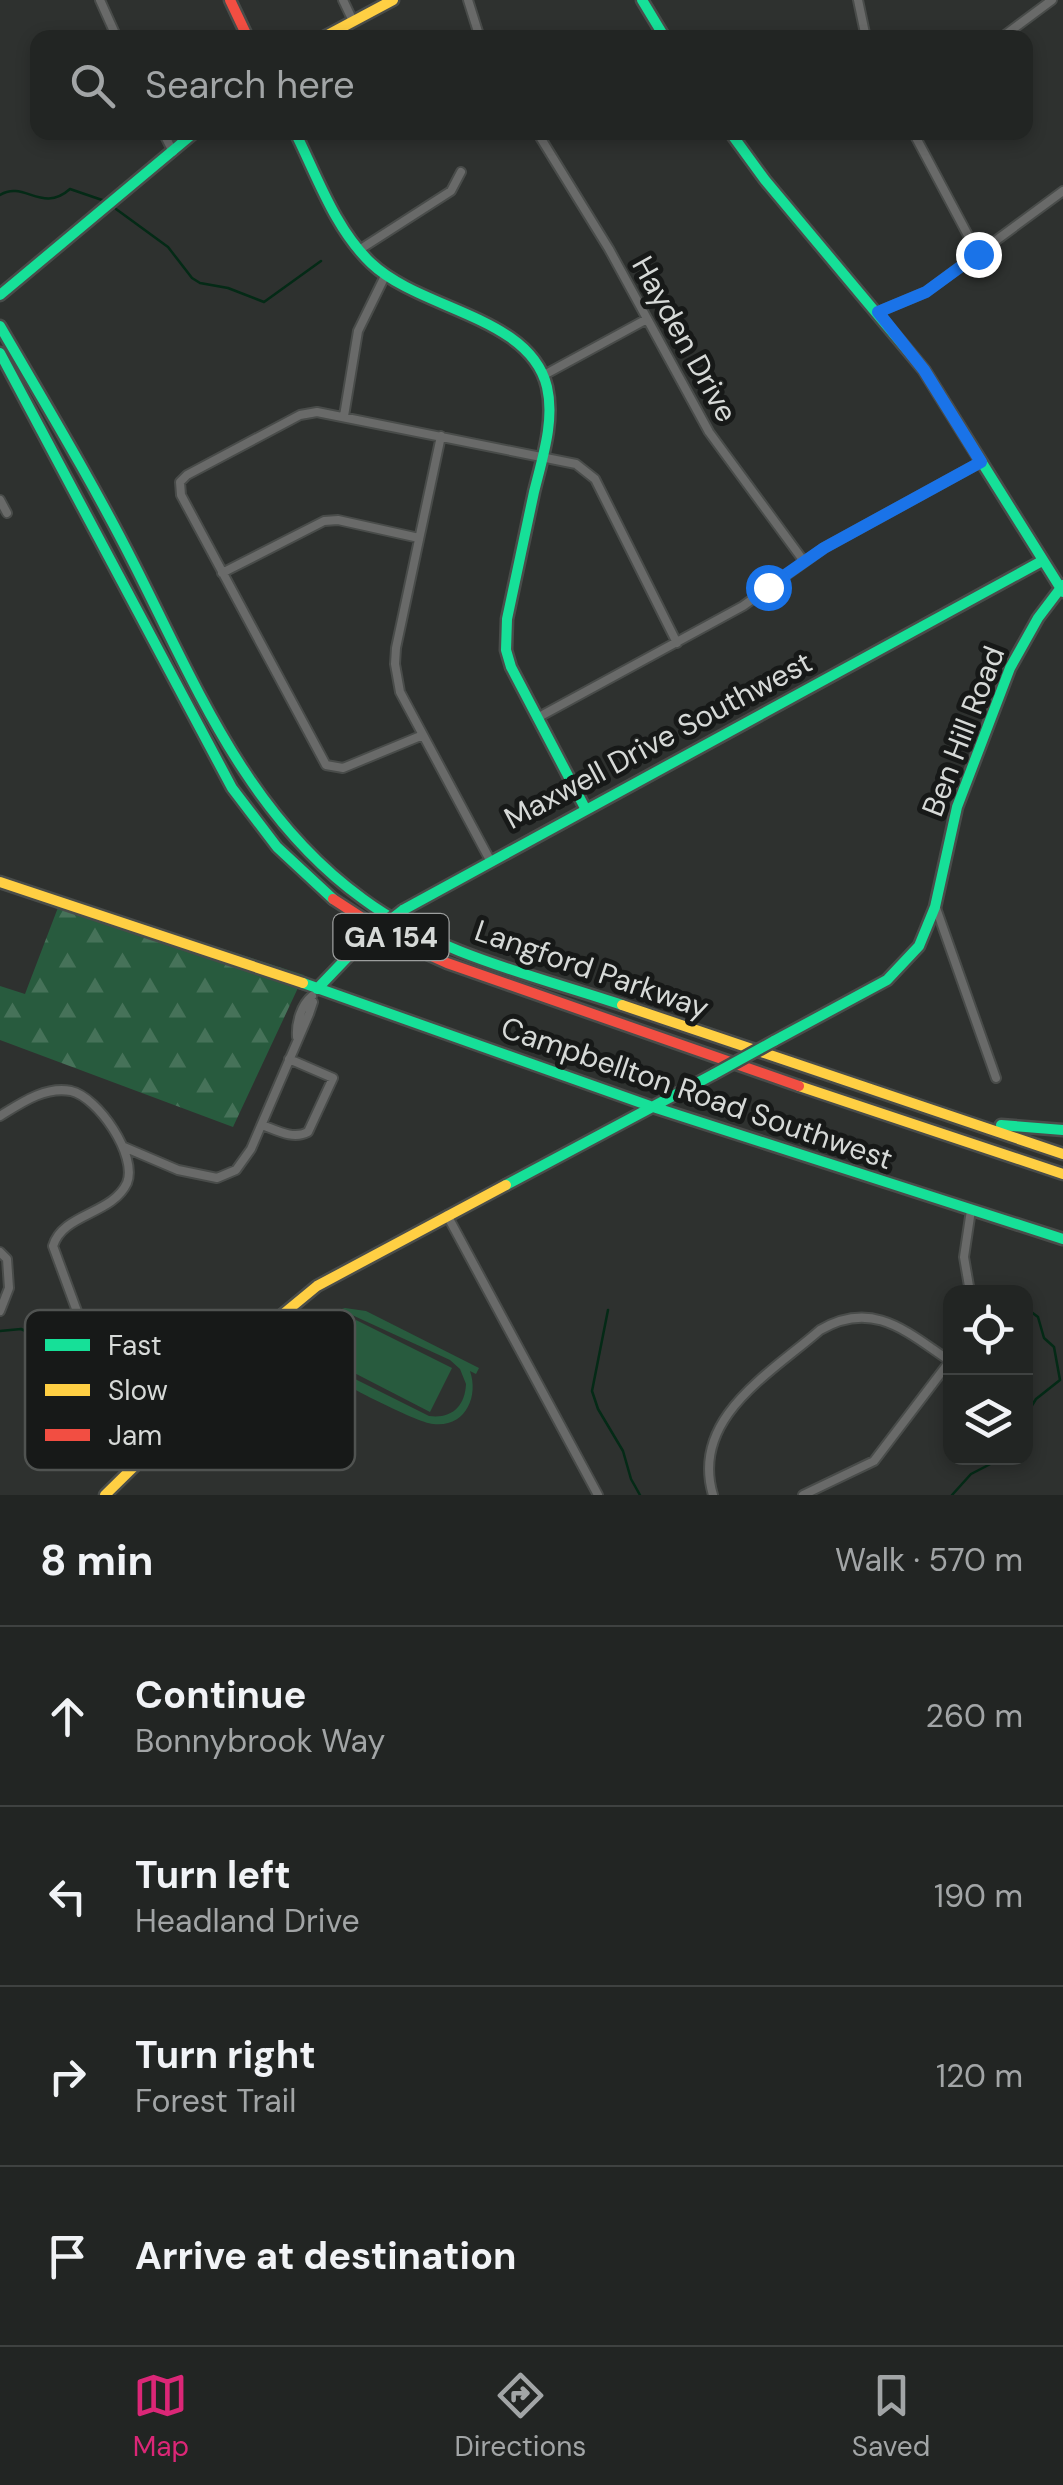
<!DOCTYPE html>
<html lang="en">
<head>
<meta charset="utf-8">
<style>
	body { margin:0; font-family:"DM Sans",sans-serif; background:#2a2d2b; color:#f1f3f6 }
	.controls { position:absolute; right:30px; bottom:30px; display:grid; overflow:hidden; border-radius:20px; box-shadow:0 5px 15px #0003 }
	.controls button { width:90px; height:90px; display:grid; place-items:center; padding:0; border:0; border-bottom:2px solid #3f4241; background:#222523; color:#f1f3f6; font:50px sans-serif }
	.stop { position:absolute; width:30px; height:30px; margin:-22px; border:8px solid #1a73e8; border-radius:50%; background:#fff }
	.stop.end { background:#1a73e8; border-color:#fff; box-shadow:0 2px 10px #0008 }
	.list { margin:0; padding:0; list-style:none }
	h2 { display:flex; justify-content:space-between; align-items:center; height:130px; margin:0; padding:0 40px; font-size:42px }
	h2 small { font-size:32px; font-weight:400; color:#a2a5a6 }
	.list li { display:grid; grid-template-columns:65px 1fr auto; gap:30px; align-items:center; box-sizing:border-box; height:180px; padding:0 40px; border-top:2px solid #3f4241 }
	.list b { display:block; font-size:38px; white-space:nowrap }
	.list p { margin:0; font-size:32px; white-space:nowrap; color:#a2a5a6 }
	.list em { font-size:32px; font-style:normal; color:#a2a5a6 }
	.icon { flex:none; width:55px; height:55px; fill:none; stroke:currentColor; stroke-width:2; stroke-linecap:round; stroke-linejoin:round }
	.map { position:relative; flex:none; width:1063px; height:1495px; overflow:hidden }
	.search { position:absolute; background:#222523; box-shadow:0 5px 15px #0003; left:30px; right:30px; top:30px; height:110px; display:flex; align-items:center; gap:25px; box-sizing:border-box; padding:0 35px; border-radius:20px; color:#a2a5a6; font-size:38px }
	.sheet { height:850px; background:#222523 }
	nav { display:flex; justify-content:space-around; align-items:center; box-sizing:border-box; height:140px; border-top:2px solid #3f4241; background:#222523; font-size:28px; color:#a2a5a6 }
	nav a { display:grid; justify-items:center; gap:5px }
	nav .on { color:#db2777 }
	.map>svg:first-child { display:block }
	.forest { fill:url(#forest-firs) }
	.park { fill:#285b3e; fill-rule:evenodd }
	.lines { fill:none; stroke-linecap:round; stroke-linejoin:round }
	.stream { stroke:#042a16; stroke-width:2.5 }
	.street-casing { stroke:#494c4a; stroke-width:12 }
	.fast-casing { stroke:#494c4a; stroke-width:15 }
	.slow-casing { stroke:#494c4a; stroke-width:15 }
	.jam-casing { stroke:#494c4a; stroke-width:15 }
	.street { stroke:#696a69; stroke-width:8 }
	.fast { stroke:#16e098; stroke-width:10 }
	.slow { stroke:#ffcf43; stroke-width:10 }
	.jam { stroke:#f24e42; stroke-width:10 }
	.fast-bridge-casing { stroke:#494c4a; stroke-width:15; stroke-linecap:butt }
	.fast-bridge { stroke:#16e098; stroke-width:10 }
	.route { stroke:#1a73e8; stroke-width:12 }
	.labels { text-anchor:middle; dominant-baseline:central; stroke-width:10; stroke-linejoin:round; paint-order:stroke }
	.shield { fill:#171918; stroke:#9d9f9e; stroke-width:2.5 }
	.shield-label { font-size:28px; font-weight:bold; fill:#d6d9d7 }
	.street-label { font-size:30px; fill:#d6d9d7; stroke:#171918 }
	.key { fill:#171918; stroke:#505351; stroke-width:2.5 }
	.key-label { font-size:28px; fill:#d6d9d7 }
</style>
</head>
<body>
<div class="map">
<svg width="1063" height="1495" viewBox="0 0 1063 1495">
	<defs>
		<pattern id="forest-firs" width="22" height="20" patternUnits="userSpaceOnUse" patternTransform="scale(2.5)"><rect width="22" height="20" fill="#285b3e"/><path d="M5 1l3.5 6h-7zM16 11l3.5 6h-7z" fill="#467259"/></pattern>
	</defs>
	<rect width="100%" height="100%" fill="#2e312f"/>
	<!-- forest -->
	<path class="forest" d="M62 897 304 975 233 1127 0 1040V986L25 994Z"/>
	<!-- park -->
	<path class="park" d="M345 1308 366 1311 479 1368 476 1374 470 1371C479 1397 465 1428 433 1424 418 1423 330 1379 321 1368 301 1344 318 1314 345 1308ZM352 1315 450 1360 460 1369 466 1384C465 1407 451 1419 429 1416L331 1367C310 1345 322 1317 352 1315Z
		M356 1320 452 1368 430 1412 335 1363Z"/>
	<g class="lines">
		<!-- stream -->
		<path class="stream" d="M0 195C24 180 42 214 70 189L105 201
			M116 209 168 247 192 278 200 283 228 288 264 302 321 261
			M1026 1308 1038 1317 1044 1338 1054 1347 1060 1380 1036 1399 1026 1415
			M608 1310 592 1391 598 1409 623 1451 631 1479 640 1495
			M0 1331 21 1329 30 1333 64 1351 95 1375 103 1392 101 1426
			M952 1495 971 1474 1002 1458"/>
		<!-- street casing -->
		<g class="street-casing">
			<path id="street" d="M100 0 117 38
				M343 0 353 21
				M468 0 480 38
				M858 0 866 38
				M1001 38 1052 0
				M163 132 173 152
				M537 132 609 249 709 432 803 560
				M913 132 978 254
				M359 250 451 191 461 172
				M878 312 926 292 1063 191
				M544 375 647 319
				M344 416 358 331 385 276
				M441 436 396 648 395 664 400 692 490 860
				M0 500 7 513
				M222 573 324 521 338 520 419 538
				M537 718 743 606 824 548 981 462
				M423 735 343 768 326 765 181 495 180 482 187 475 300 415 317 412 576 464 595 479 677 643
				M936 908 996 1078
				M297 1037C296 1023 301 1005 312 996
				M0 1116C21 1103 45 1086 71 1091 98 1097 138 1156 127 1183 112 1215 63 1213 53 1246L78 1314
				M262 1125C276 1130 293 1140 308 1132L333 1078 289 1059
				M124 1147 178 1170 217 1178 236 1170 251 1149 309 1014 313 1002 310 998
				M447 1215 598 1495
				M0 1252 7 1259 9 1288 0 1311
				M970 1292 964 1257 971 1210
				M713 1495C690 1418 771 1373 820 1330 873 1299 907 1332 950 1361L874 1461 803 1495"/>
		</g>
		<!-- fast casing -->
		<g class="fast-casing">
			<path id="fast" d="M642 0 665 38
				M295 132C317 176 335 229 371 263 420 310 530 316 547 387 555 421 542 459 534 492 525 534 516 577 507 619L506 650 511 667 585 808
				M730 132 765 180 924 370 1063 592
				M0 295 195 132
				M0 326C46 405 93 483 134 564 196 686 248 816 363 899 437 954 536 976 622 1005
				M0 353 232 788 277 847 333 899
				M403 910 1042 561
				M303 983 650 1106 1063 1239
				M317 989 361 943
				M774 1041 887 980 919 946 935 907 957 807 1010 668 1038 618 1063 585
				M1001 1125 1063 1130
				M506 1185 714 1074"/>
		</g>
		<!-- slow casing -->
		<g class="slow-casing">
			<path id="slow" d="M322 38 393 0
				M0 882 303 983
				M622 1005 1063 1154
				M799 1086 1063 1174
				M105 1495 213 1389 271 1324 317 1286 506 1185"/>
		</g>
		<!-- jam casing -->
		<g class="jam-casing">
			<path id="jam" d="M230 0 248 38
				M333 899 396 940 447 963 799 1086"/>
		</g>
		<!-- street -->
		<use href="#street" class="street"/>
		<!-- fast -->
		<use href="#fast" class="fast"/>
		<!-- slow -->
		<use href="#slow" class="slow"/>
		<!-- jam -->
		<use href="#jam" class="jam"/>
		<!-- fast-bridge casing -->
		<g class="fast-bridge-casing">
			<path id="fast-bridge" d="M361 943 403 910
				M714 1074 774 1041"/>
		</g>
		<!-- fast-bridge -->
		<use href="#fast-bridge" class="fast-bridge"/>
	</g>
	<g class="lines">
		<!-- route -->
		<path class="route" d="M768 587 824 548 981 462 924 370 878 312 926 292 978 254"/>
	</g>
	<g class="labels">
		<!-- shield labels -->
		<rect class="shield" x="333.5" y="914" width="115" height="46" rx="8"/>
		<g class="shield-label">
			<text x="391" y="937">GA 154</text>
		</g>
		<!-- street labels -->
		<g class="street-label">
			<text transform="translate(685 339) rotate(61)">Hayden Drive</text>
			<text transform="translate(963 731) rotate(-69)">Ben Hill Road</text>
			<text transform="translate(658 740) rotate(-28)">Maxwell Drive Southwest</text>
			<text transform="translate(592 969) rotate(19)">Langford Parkway</text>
			<text transform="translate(697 1093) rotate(19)">Campbellton Road Southwest</text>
		</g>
	</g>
	<!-- legend -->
	<rect x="25" y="1310" width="330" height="160" rx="15" class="key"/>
	<rect x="45" y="1339" width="45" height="12" fill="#16e098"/>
	<rect x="45" y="1384" width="45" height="12" fill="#ffcf43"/>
	<rect x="45" y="1429" width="45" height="12" fill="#f24e42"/>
	<g class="key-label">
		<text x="108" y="1355">Fast</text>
		<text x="108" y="1400">Slow</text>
		<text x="108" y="1445">Jam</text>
	</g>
</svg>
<div class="controls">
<button><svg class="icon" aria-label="locate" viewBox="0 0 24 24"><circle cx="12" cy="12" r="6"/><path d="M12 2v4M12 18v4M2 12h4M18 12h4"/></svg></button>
<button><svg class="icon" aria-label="layers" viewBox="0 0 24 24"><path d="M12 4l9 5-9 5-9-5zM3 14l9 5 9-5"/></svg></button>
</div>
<div class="stop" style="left:768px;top:587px"></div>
<div class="stop end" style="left:978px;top:254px"></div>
<div class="search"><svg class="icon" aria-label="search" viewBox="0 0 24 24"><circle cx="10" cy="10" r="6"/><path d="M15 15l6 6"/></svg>Search here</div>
</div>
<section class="sheet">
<h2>8 min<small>Walk · 570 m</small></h2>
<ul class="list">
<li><svg class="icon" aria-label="ahead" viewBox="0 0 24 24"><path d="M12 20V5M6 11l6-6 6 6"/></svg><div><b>Continue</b><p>Bonnybrook Way</p></div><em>260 m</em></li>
<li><svg class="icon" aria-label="left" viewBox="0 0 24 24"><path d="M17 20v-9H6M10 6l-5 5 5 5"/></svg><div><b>Turn left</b><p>Headland Drive</p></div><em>190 m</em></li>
<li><svg class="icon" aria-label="right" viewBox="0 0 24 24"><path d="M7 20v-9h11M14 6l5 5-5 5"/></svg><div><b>Turn right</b><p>Forest Trail</p></div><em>120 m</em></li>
<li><svg class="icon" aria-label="arrive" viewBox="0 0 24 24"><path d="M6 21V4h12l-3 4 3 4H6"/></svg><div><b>Arrive at destination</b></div></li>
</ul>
</section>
<nav>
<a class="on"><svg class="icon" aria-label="map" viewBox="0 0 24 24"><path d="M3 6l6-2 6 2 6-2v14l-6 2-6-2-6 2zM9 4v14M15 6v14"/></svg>Map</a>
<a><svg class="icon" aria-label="directions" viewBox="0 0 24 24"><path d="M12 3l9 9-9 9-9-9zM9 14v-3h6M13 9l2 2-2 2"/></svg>Directions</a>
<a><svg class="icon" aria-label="saved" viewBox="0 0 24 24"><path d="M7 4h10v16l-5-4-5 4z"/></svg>Saved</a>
</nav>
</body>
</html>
